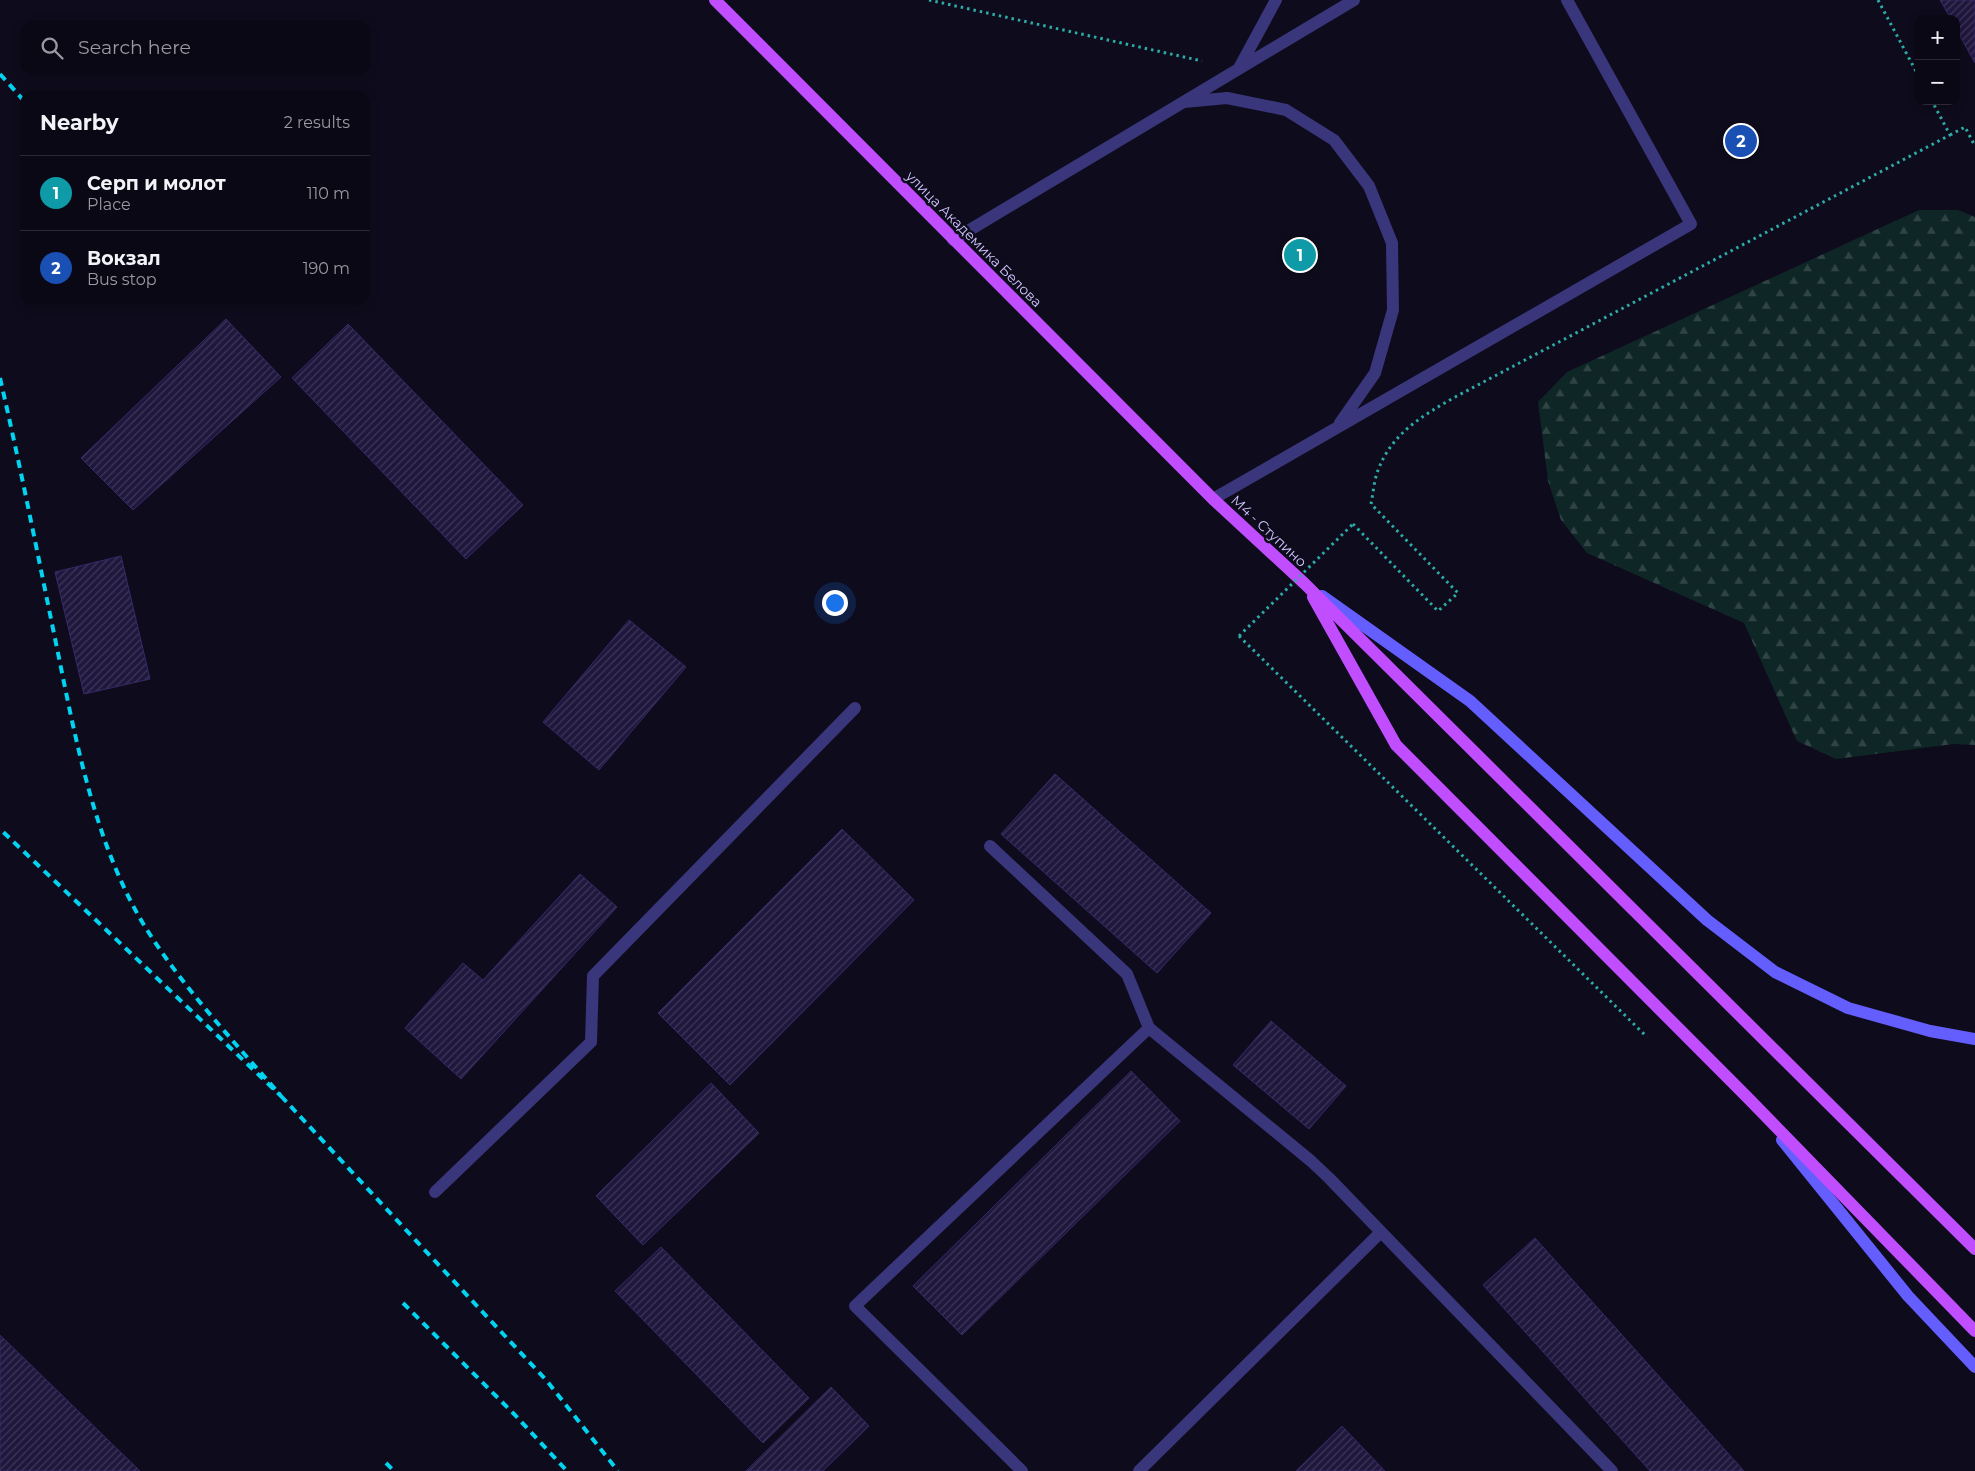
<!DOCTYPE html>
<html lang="en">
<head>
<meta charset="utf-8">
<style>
	body { margin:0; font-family:Montserrat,sans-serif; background:#181622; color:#f1f3f6 }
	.controls { position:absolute; right:15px; top:15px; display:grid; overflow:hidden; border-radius:10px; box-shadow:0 2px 8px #0003 }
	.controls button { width:45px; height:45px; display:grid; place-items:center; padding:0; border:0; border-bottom:1px solid #2a2934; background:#0a0815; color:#f1f3f6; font:25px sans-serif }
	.you { position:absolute; left:834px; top:602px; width:18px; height:18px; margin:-12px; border:4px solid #fff; border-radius:50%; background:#1a73e8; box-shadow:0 0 0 8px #1a73e833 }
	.badge { display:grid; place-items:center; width:32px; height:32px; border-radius:50%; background:#01d3f0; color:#fff; font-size:16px; font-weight:700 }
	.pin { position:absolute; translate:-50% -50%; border:2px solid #fff; box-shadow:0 1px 5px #0006 }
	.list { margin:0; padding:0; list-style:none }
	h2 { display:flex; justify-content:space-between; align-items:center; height:65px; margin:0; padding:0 20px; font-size:21px }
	h2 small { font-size:16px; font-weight:400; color:#999aa0 }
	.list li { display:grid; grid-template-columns:32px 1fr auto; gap:15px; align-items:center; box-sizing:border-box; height:75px; padding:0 20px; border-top:1px solid #2a2934 }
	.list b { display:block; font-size:19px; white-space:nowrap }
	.list p { margin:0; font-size:16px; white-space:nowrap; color:#999aa0 }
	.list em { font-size:16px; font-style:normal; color:#999aa0 }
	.icon { flex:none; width:28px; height:28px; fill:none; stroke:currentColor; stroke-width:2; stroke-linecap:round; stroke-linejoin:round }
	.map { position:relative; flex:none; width:1975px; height:1471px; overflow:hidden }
	.search { position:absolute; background:#0a0815; box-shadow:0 2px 8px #0003; left:20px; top:20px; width:350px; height:55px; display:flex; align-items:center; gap:12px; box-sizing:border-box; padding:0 18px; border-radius:15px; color:#999aa0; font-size:19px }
	.panel { position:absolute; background:#0a0815; box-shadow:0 2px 8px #0003; left:20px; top:90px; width:350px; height:215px; border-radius:15px }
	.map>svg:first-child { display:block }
	.forest { fill:url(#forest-firs) }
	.building { fill:url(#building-hatch); stroke:#372969 }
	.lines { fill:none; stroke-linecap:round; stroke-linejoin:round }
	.path { stroke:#2daca7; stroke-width:3; stroke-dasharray:2.5 4; stroke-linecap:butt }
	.service { stroke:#3a367b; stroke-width:12 }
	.secondary { stroke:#655efe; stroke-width:12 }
	.primary { stroke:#c04efe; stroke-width:12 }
	.rail { stroke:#01d3f0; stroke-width:4; stroke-dasharray:8 6; stroke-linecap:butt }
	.path-bridge { stroke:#2daca7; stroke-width:3; stroke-dasharray:2.5 4; stroke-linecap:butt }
	.labels { text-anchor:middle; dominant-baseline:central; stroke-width:5; stroke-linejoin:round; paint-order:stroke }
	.street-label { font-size:14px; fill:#cec6ff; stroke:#0e0b1c }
</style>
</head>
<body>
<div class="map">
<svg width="1975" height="1471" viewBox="0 0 1975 1471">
	<defs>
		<pattern id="forest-firs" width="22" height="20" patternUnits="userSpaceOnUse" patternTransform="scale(1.25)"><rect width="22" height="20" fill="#0e2625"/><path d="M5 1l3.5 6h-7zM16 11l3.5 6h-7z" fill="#304446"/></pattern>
		<pattern id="building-hatch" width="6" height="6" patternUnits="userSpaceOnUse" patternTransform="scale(1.25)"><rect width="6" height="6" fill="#20173d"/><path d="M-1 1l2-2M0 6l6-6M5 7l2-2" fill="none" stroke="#3f375a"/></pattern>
	</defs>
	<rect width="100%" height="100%" fill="#0e0b1c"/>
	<!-- forest -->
	<path class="forest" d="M1919 210H1958L1975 217V745L1954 744 1836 759 1797 741 1744 623 1587 553 1561 520 1548 481 1538 402 1567 372Z"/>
	<!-- building -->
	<path class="building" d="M1940 0H1975V63L1956 29V19H1951Z
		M226 319 281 377 133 510 81 458Z
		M348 324 523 505 466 559 292 378Z
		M121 556 150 679 84 694 55 572Z
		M629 620 686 667 599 770 543 722Z
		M1055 774 1211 913 1157 973 1001 834Z
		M842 829 914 900 730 1085 658 1013Z
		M580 874 617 907 461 1079 405 1028 463 963 483 980Z
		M1271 1021 1346 1086 1309 1129 1233 1065Z
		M1131 1071 1180 1121 962 1335 913 1286Z
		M711 1083 759 1133 643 1245 596 1196Z
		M1535 1238 1744 1471H1650L1483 1285Z
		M661 1247 809 1398 763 1443 615 1291Z
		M0 1335 140 1471H0Z
		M831 1387 869 1426 823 1471H746Z
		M1342 1426 1385 1471H1296Z"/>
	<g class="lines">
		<!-- path -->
		<path class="path" d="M929 0 1202 61
			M1878 0 1919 77
			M1950 135 1965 127 1975 146
			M1353 524 1438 611 1458 593 1371 504C1373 494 1374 482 1377 473 1391 433 1422 416 1457 396L1950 135 1932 101
			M1239 636 1647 1037"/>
		<!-- service -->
		<path class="service" d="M1239 68 1276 0
			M1184 102 1227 98 1286 110 1334 140 1369 186 1392 243 1393 310 1375 373 1340 423
			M953 240 1354 0
			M1213 499 1691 224 1567 0
			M990 846 1127 974 1149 1028
			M435 1192 591 1042 593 976 855 708
			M1022 1471 855 1306 1149 1028 1311 1161 1329 1178 1612 1471
			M1139 1471 1381 1232"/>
		<!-- secondary -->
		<path class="secondary" d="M1322 596 1470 701 1707 920 1775 972 1848 1008 1930 1031 1975 1039
			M1782 1140 1908 1296 1975 1367"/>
		<!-- primary -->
		<path class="primary" d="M715 0 1213 499 1305 584 1975 1249
			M1313 597 1396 745 1747 1097 1975 1331"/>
		<!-- rail -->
		<path class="rail" d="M0 74 25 102
			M0 378C21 469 39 561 58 653 76 742 95 841 141 920 179 984 233 1040 281 1096L0 829
			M281 1096 547 1381 618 1471
			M403 1303 515 1415 567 1471
			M386 1463 394 1471"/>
		<!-- path-bridge -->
		<path class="path-bridge" d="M1239 636 1353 524"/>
	</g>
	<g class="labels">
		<!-- street labels -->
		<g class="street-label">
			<text transform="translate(974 239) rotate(45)">улица Академика Белова</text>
			<text transform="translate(1269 531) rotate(43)">М4 - Ступино</text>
		</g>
	</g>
</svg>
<div class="controls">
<button>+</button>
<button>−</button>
</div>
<div class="you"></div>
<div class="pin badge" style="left:1300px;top:255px;background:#0f9aa8">1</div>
<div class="pin badge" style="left:1741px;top:141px;background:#1a4fb4">2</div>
<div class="search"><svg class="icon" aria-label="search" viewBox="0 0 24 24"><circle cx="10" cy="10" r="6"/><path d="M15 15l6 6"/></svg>Search here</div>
<section class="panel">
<h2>Nearby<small>2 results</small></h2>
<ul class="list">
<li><span class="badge" style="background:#0f9aa8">1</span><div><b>Серп и молот</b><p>Place</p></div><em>110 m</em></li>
<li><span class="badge" style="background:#1a4fb4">2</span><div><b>Вокзал</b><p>Bus stop</p></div><em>190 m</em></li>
</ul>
</section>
</div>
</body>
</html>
